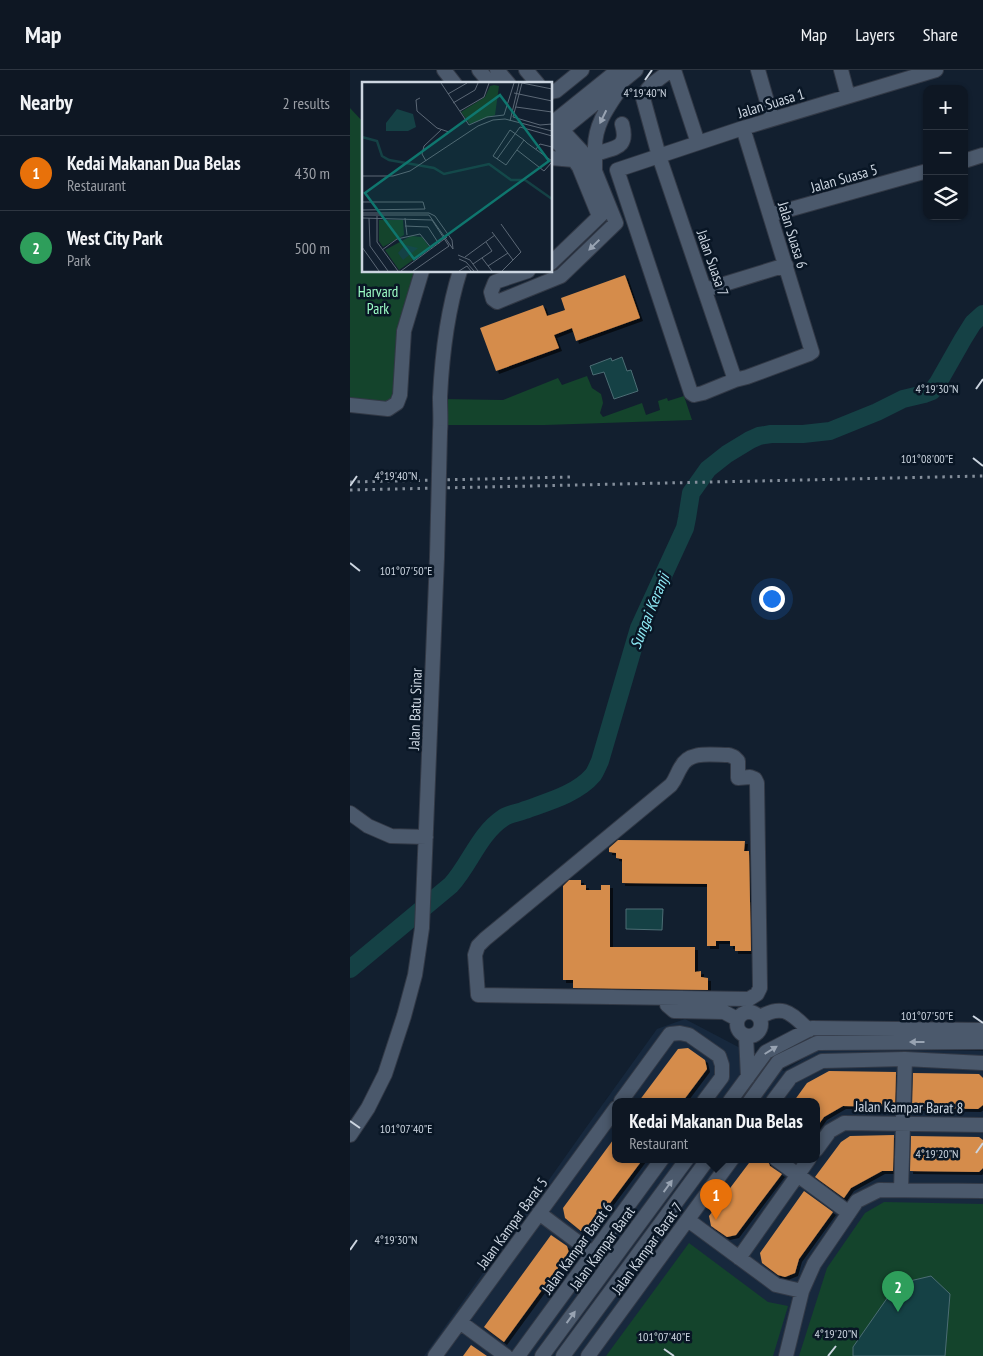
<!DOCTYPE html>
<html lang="en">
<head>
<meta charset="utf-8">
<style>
	body { margin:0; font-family:"PT Sans Narrow",sans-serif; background:#17202b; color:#f1f3f6 }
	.controls { position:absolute; right:15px; top:15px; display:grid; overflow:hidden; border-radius:10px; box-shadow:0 1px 4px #0004 }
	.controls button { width:45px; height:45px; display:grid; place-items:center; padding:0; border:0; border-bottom:1px solid #2e3641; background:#0e1723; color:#f1f3f6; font:25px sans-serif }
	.you { position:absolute; left:421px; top:528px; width:18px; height:18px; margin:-12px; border:4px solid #fff; border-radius:50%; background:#1a73e8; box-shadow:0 0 0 8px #1a73e833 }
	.badge { display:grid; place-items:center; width:32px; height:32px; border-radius:50%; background:#2563eb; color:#fff; font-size:16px; font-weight:700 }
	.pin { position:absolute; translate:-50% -41px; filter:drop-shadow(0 1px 2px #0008) }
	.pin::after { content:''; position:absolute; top:26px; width:18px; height:15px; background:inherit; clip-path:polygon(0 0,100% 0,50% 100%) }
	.popup { position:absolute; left:262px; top:1028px; width:208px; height:65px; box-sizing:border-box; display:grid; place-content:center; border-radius:10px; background:#0e1723; filter:drop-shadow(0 1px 4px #0005); font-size:16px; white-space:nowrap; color:#9b9fa6 }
	.popup b { font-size:19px; color:#f1f3f6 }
	.popup::after { content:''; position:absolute; left:50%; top:100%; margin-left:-10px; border:10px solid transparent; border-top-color:#0e1723 }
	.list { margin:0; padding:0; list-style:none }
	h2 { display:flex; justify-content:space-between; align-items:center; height:65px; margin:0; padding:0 20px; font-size:21px }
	h2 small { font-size:16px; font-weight:400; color:#9b9fa6 }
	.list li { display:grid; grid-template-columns:32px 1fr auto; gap:15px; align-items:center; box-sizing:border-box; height:75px; padding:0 20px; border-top:1px solid #2e3641 }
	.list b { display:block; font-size:19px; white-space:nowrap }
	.list p { margin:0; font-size:16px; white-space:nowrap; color:#9b9fa6 }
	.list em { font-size:16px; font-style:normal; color:#9b9fa6 }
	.icon { flex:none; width:28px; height:28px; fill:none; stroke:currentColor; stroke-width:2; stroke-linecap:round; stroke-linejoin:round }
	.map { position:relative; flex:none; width:633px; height:1286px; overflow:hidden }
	header { display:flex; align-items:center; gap:30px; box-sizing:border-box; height:70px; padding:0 25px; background:#0e1723; border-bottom:1px solid #2e3641 }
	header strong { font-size:24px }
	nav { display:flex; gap:28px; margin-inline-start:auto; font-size:18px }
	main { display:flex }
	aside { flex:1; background:#0e1723 }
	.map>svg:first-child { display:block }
	.built { fill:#17283d; fill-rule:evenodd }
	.green { fill:#14442c }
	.water { fill:#154145; stroke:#4c6d74 }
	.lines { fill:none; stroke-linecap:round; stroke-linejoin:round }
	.river { stroke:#154145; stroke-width:18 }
	.building { fill:#d58c4c; filter:url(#shadow) }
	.minor-casing { stroke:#323946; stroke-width:16 }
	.minor { stroke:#4b596c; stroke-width:14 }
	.rail { stroke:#848e9b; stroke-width:3; stroke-dasharray:2.5 5; stroke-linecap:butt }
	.minor-bridge-casing { stroke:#323946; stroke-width:16; stroke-linecap:butt }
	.minor-bridge { stroke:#4b596c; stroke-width:14 }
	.oneway { fill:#98a3b2 }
	.ticks { fill:none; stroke:#ccd5e0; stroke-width:2 }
	.labels { text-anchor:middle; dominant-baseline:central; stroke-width:5; stroke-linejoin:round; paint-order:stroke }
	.street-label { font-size:15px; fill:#ccd5e0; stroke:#091625 }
	.park-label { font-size:15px; fill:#9cfdc6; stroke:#091625 }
	.water-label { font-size:16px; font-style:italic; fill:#8fecf7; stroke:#091625 }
	.inset-river { fill:none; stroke:#154145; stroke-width:2.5 }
	.inset-road { fill:none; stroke:#5c6876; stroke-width:1 }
	.view { fill:#0f766e; fill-opacity:0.15; stroke:#0f766e; stroke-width:2.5 }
	.inset-edge { fill:none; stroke:#ccd5e0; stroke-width:2.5 }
	.ticks-label { font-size:12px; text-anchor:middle; fill:#ccd5e0; stroke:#091625; stroke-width:5; stroke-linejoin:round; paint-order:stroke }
</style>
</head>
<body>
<header>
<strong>Map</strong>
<nav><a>Map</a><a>Layers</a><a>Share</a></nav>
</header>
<main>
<aside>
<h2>Nearby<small>2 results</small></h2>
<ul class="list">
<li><span class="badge" style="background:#e8710a">1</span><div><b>Kedai Makanan Dua Belas</b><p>Restaurant</p></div><em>430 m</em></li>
<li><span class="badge" style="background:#2e9e5b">2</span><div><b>West City Park</b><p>Park</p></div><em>500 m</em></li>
</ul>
</aside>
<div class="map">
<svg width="633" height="1286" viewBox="0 0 633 1286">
	<defs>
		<filter id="shadow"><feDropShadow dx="3" dy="3" stdDeviation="0" flood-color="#0009"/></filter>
	</defs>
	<rect width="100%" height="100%" fill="#121f2f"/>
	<!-- built -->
	<path class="built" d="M335 949 434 1001 468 980 633 981V1286H74L235 1059 307 959ZM266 1031H466V1089H266Z"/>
	<!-- green -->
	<path class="green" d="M0 38 14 53V201H67L44 326 33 335 0 330Z
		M237 306 242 318 251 324 252 328 253 333 250 343 253 347 292 333 296 345 310 340 308 331 317 328 318 331 334 326 342 350 195 355H90V329L153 330 208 308 212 315Z
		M534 1132 633 1134V1286H449L477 1198 515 1143Z
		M339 1173 418 1232 438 1236 423 1286H256Z"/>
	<!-- water -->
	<path class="water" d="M272 287 277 301 281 300 288 321 264 329 254 302 243 305 240 296 261 288 262 291Z
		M276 839H313L312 860 276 859Z
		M581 1206 600 1224 595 1286H503V1277L547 1214Z"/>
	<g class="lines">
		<!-- river -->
		<path class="river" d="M0 899 101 815C120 794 129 764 153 748 159 744 168 743 175 740 197 732 227 724 243 705 246 701 248 695 250 691L289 558 335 458 337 448 341 423 358 399 377 384 400 370 409 366 421 364H453L480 361 527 342 553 329 574 324 582 321 588 313 613 269 623 253 633 244"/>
	</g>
	<!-- building -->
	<path class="building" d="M275 205 290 248 226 271 222 258 204 265 209 278 146 301 130 258 193 235 197 246 215 240 211 228Z
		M268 770 395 771 394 781H399L401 881H385V876H380V871H366V876H357V814L272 813V789L266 788V783L259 782V778Z
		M219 810H231V815H236V820H251V815H260V877H345V902L351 901V907L358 908V920L223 918V910H213V816Z
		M338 978 355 990 357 999 333 1031H289L328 979Z
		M479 1001 546 1002 545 1037 493 1036 474 1047 466 1058V1031H444L457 1013Z
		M563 1003 629 1004 633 1008V1035L628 1039 562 1038Z
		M544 1065 543 1101H532L501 1118 494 1128 465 1107 491 1072 500 1066Z
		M266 1066V1089H293L240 1160 231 1161 215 1148 213 1138Z
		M561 1066 629 1067 633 1070V1098L629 1102 560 1101Z
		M402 1089H417L420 1096 432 1104 386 1165 377 1167 361 1156 359 1146Z
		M454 1121 483 1142 449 1189 445 1203 435 1207 428 1205 412 1193 410 1183Z
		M201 1165 217 1176 219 1183 154 1272 134 1257Z
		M121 1275 137 1286H113Z"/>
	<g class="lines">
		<!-- minor casing -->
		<g class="minor-casing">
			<path id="minor" d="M94 0 105 14
				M129 0 141 14
				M147 0 159 14
				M176 0 188 14
				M321 0C311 8 296 16 293 28L309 86 385 310
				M324 0 348 73
				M408 0 422 49
				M491 0 498 26
				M201 22 206 21 232 0
				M201 54 268 0
				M393 58 462 282 459 284 397 307 385 310 353 323 344 325 341 323 267 100 393 58 586 0
				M203 68 224 90 229 97 249 146
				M201 69 286 0
				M246 84C265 77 279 79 272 54
				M201 88 224 90
				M614 91 633 85
				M245 101C245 93 245 85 245 77 245 54 258 37 270 19
				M420 145 577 101
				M201 193 255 141
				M178 201 145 212 141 222 143 229 147 232 211 206 266 153 245 101 237 87 212 60
				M355 220 436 195
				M0 335 38 339 47 333 50 325 54 261 72 201
				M90 362C91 350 90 339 90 327 92 285 97 242 110 201
				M379 685 384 687 388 691V708L400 707 405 709 407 713 410 918 407 924 399 929 128 925 125 885 128 876 135 869 321 715C326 709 327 703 331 697 339 680 363 685 379 685Z
				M0 743 18 756 41 766 76 767
				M317 928V935L324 941 374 942 387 949
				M387 954a12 12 0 1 1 24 0a12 12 0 1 1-24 0Z
				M410 947C434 933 441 944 459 960
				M396 966 398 1007
				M271 1031 320 964 330 963 339 965 369 986 372 995V1007L354 1031
				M380 1031 416 982 462 958 633 960
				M400 1031 428 992 467 973 633 972
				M423 1031 441 1007 472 991 555 989 633 993
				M0 1065 18 1038 35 1004 54 946 65 905 72 858 87 487
				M466 1080 480 1061 494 1053 633 1055
				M426 1089 499 1143
				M551 1120 555 989
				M189 1143 249 1188
				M338 1150 426 1215 452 1221
				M389 1188 459 1089
				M110 1252 156 1286
				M85 1286 266 1038
				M168 1286 312 1089
				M192 1286 337 1089
				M213 1286 358 1089
				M238 1286 382 1089
				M436 1286 452 1221 464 1194 507 1131 529 1120 633 1121"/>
		</g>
		<!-- minor -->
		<use href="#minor" class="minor"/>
		<!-- rail -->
		<path class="rail" d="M0 412 220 407
			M0 420 633 406"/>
		<!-- minor-bridge casing -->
		<g class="minor-bridge-casing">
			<path id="minor-bridge" d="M87 487 90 362"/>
		</g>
		<!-- minor-bridge -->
		<use href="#minor-bridge" class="minor-bridge"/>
	</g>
	<!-- one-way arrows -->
	<defs><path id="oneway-solid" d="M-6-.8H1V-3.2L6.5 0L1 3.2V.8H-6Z" transform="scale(1.25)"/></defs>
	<g class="oneway">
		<use href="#oneway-solid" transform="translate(253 47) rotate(116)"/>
		<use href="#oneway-solid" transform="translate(244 175) rotate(136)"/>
		<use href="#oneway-solid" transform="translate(567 972) rotate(180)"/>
		<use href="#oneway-solid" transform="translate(421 980) rotate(-32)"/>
		<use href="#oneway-solid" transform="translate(318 1116) rotate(-54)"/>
		<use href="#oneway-solid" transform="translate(221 1247) rotate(-54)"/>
	</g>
	<!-- ticks -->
	<path class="ticks" d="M295 10 302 0M626 319 633 309M623 388 633 396M0 416 7 406M0 493 10 501M623 946 633 953M0 1051 10 1058M626 1083 633 1073M0 1180 7 1170M314 1279 324 1286M478 1286 486 1276"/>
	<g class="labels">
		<!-- street labels -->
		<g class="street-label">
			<text transform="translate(421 33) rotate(-17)">Jalan Suasa 1</text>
			<text transform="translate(494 108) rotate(-16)">Jalan Suasa 5</text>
			<text transform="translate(443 165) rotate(73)">Jalan Suasa 6</text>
			<text transform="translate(363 193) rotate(71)">Jalan Suasa 7</text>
			<text transform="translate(65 639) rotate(-88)">Jalan Batu Sinar</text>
			<text transform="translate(559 1037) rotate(1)">Jalan Kampar Barat 8</text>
			<text transform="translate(162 1153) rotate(-54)">Jalan Kampar Barat 5</text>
			<text transform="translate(227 1178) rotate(-54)">Jalan Kampar Barat 6</text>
			<text transform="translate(252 1178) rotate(-54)">Jalan Kampar Barat</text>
			<text transform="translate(297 1178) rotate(-54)">Jalan Kampar Barat 7</text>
		</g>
		<!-- park labels -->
		<g class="park-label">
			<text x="28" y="221">Harvard<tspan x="28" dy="17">Park</tspan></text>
		</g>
		<!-- water labels -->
		<g class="water-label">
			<text transform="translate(299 541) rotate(-68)">Sungai Keranji</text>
		</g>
	</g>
	<!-- overview -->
	<g transform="translate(12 12)">
		<rect width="190" height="190" fill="#121f2f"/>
		<path d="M132 3 137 4 133 33 108 42 99 30 123 15 128 4ZM17 138H41L42 153 21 165 17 159ZM49 154 60 155 68 166 37 188 23 168Z" fill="#14442c"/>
		<path d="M35 27 51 32 54 45 46 49H24V41ZM43 163 56 166 41 178 36 171Z" fill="#154145"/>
		<path class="inset-river" d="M0 55 15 59 20 74 27 78 72 86 82 92 127 82 149 98H163L190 117"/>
		<path class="inset-road" d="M79 1 107 43 125 35 142 33 152 1M160 1 151 35 178 43 190 42M160 1 190 7M152 11 190 19M86 12 105 1M58 16 54 18 55 29 75 46 87 50M91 21 113 8 116 1M154 25 190 30M98 29 122 15 127 1M148 39 157 1M162 58 144 83 131 74 148 48 162 58 165 61 190 79M174 67 178 62 190 65M155 68 182 89 190 80M135 77 158 45 190 54M64 79 60 72 62 64 79 48M0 94H31L48 89 116 44 131 38 143 37 190 49M0 120H61L63 127 0 128M0 131H67L73 134 90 158 91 167 67 133H0M15 134V160L36 189M0 136 70 138 87 164 51 189M7 136 8 164 26 189M43 136 45 153M139 142 159 170 151 178M43 144 66 145 77 162M130 150 151 178 140 189M0 165 17 189M20 168 35 157 58 152 70 167M96 173 108 178 116 189M103 175 133 153M120 176 130 189M97 177 104 180 112 189M111 182 130 169 124 160M126 184 146 171M39 189 85 155M97 189 105 184 109 189"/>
		<path class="view" d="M138 13 187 79 52 177 3 111Z"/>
		<rect width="190" height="190" class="inset-edge"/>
	</g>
	<g class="ticks-label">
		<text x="295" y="27">4°19'40"N</text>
		<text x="587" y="323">4°19'30"N</text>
		<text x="577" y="393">101°08'00"E</text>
		<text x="46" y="410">4°19'40"N</text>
		<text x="56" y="505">101°07'50"E</text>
		<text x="577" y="950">101°07'50"E</text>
		<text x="56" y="1063">101°07'40"E</text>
		<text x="587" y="1088">4°19'20"N</text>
		<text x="46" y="1174">4°19'30"N</text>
		<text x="486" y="1268">4°19'20"N</text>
		<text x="314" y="1271">101°07'40"E</text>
	</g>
</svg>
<div class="controls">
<button>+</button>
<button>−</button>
<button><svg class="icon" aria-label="layers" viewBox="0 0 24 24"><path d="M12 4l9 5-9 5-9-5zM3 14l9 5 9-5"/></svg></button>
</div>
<div class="you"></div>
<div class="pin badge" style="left:366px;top:1150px;background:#e8710a">1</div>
<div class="popup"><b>Kedai Makanan Dua Belas</b>Restaurant</div>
<div class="pin badge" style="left:548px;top:1242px;background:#2e9e5b">2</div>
</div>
</main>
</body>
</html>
